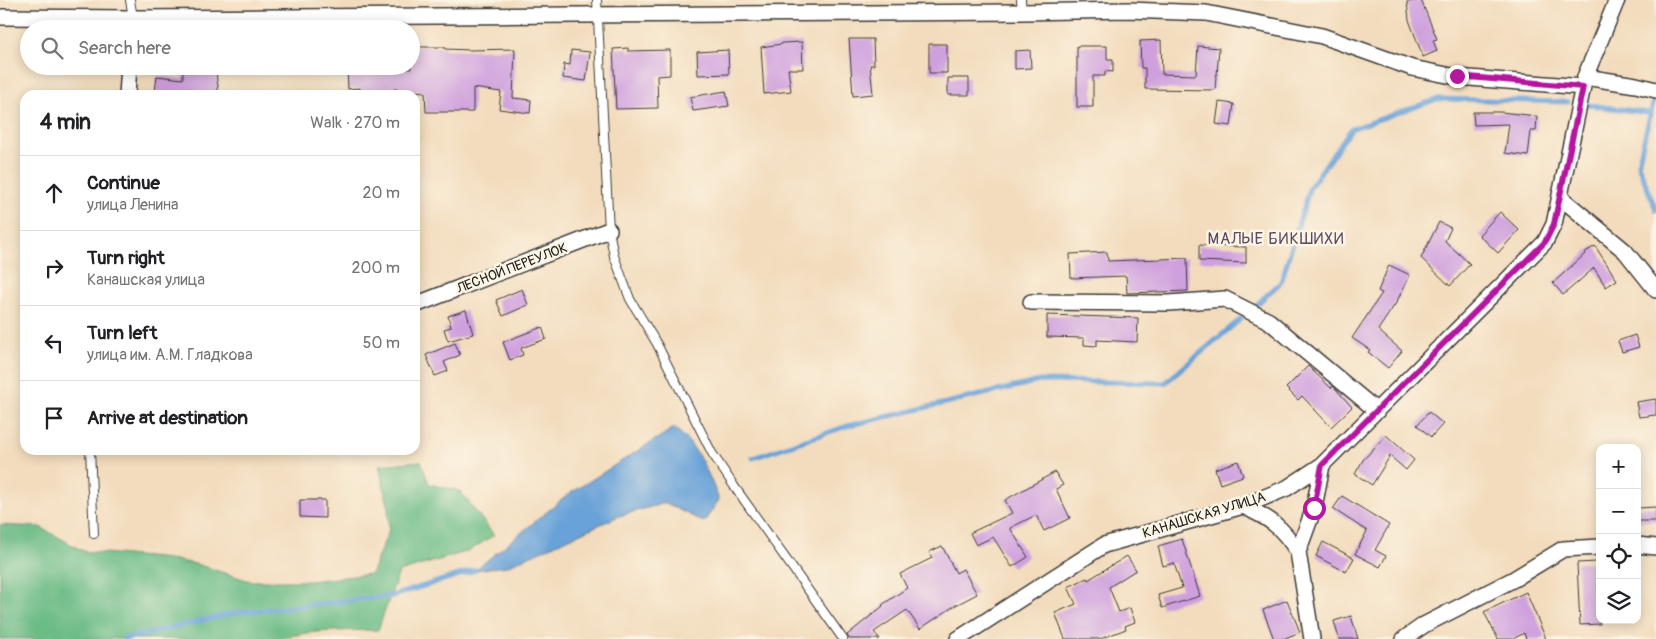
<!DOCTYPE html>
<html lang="en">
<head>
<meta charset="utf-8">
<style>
	body { margin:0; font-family:Pangolin,sans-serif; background:#f2f2f2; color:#202124 }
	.controls { position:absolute; right:15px; bottom:15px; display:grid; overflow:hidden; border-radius:10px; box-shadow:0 2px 12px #0003 }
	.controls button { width:45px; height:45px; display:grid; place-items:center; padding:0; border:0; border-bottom:1px solid #e0e0e0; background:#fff; color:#202124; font:25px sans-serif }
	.stop { position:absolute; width:15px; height:15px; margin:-11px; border:4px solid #b5179e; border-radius:50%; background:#fff }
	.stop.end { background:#b5179e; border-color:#fff; box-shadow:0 1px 5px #0008 }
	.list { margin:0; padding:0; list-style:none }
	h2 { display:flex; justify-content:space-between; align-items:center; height:65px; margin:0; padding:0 20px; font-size:21px }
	h2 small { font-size:16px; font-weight:400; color:#757577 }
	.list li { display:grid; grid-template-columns:32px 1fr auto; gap:15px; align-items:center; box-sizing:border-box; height:75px; padding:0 20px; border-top:1px solid #e0e0e0 }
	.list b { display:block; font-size:19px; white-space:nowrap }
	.list p { margin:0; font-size:16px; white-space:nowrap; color:#757577 }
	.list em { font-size:16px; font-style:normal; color:#757577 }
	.icon { flex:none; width:28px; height:28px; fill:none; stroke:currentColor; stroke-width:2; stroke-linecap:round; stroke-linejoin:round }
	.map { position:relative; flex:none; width:1656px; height:639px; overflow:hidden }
	.search { position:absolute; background:#fff; box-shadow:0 2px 12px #0003; left:20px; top:20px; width:400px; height:55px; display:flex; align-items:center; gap:12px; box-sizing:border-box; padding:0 18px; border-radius:28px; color:#757577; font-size:19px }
	.panel { position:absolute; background:#fff; box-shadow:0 2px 12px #0003; left:20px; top:90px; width:400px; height:365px; border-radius:15px }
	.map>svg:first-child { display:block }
	.forest { fill:#6cbc86; stroke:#446c51 }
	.water { fill:#69a2d8; stroke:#425f7a }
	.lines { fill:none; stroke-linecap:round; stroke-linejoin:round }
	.stream { stroke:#69a2d8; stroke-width:5 }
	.building { fill:#cfa0de }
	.service-casing { stroke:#3c3934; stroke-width:10 }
	.minor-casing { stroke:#3c3934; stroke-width:18 }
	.service { stroke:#fff; stroke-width:8 }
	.minor { stroke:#fff; stroke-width:15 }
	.route { stroke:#b5179e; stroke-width:6 }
	.labels { text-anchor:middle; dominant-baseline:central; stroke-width:5; stroke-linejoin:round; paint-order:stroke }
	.street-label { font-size:14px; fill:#1c1c1c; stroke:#fcf5e5 }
	.quarter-label { font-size:16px; letter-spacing:1px; fill:#5b4a60; stroke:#fcf5e5 }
</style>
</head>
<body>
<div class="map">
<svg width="1656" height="639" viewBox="0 0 1656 639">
	<rect width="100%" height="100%" fill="#fcf5e5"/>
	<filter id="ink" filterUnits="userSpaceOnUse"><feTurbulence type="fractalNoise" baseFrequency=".02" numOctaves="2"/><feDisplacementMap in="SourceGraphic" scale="10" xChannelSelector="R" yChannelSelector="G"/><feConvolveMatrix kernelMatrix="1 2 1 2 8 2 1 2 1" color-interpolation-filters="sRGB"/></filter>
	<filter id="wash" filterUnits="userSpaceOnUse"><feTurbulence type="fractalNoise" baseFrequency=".0096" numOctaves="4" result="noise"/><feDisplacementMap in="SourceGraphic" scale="20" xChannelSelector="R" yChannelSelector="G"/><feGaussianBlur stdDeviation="1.12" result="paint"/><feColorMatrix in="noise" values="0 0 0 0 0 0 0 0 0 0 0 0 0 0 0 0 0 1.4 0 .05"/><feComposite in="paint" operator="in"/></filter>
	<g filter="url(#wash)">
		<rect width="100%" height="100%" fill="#f3dcbd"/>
		<!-- forest -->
		<path class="forest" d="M421 461 429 484 460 491 494 535 469 551 399 572 378 630C346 631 311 629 280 639H0V525L40 527 83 551 169 559 196 564 250 581H310L371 574 389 530 388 505 379 465Z"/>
		<!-- water -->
		<path class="water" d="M674 428C697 445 709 474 719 500L704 522 665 503 619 516 507 566 475 570 569 494Z"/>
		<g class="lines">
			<!-- stream -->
			<path class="stream" d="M1656 91 1638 164 1656 210
				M1588 105 1650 113
				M1255 306 1281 282 1310 187 1351 129 1438 99 1568 102
				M753 458 847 426 1040 381 1165 383 1242 318
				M124 639 235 613 392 596 475 570"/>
		</g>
		<g id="blocks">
			<!-- building -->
			<path class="building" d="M1421 0 1437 39 1433 40 1437 51 1423 57 1409 20 1407 2Z
				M849 39H873L874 65H870L873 94 853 96Z
				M1161 40 1162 74 1196 75 1198 46 1219 48 1217 75H1216L1215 90 1145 89V68H1141L1140 41Z
				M802 42 803 69H788L791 91 764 94 761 47 782 44V43Z
				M929 44H947V73H929Z
				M1077 46H1107V59H1113V72L1105 71V76H1093V107H1077Z
				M411 47H445V49L470 50 515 49 513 98 531 100 530 113 499 109 501 92 473 88V112H426L425 92 394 89V95H360V88L348 89 347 66H382L411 69Z
				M628 48V51L670 50V75L657 76 658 108 616 109 613 49Z
				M571 50 590 52 586 81 563 78 564 64 570 65Z
				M728 50 729 74 698 75 697 52Z
				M1030 50 1031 68 1015 69V51Z
				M183 66H216L217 83 218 84 217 95H180L155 92 157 76 183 79Z
				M948 78H969V95H948Z
				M726 91 729 106 693 111 690 97Z
				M1219 102 1234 104 1231 126 1216 124Z
				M1473 112H1500L1537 116 1536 131H1531L1528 156 1505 153 1509 124 1474 125Z
				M1500 212 1519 230 1498 253 1479 235Z
				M1439 222 1451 228 1445 241 1470 264 1450 286 1421 258Z
				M1199 245 1246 247V263L1199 261Z
				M1595 246 1617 280 1606 287 1594 268 1563 295 1553 283 1585 254 1584 253Z
				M1107 252 1108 261 1187 258 1188 291 1127 293 1126 276 1071 278 1070 254Z
				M1389 265 1410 275 1396 303 1378 330 1402 351 1388 368 1368 352 1370 350 1352 338 1382 293 1378 291Z
				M522 289 528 305 503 316 496 300Z
				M466 310 473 334 448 341 444 329 451 327 448 316Z
				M1047 315 1138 318 1137 342 1097 340V346L1084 345V338L1047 337Z
				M542 327 546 339 521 348 523 355 510 360 503 342Z
				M1635 335 1639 347 1622 352 1618 341Z
				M455 343 460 355 444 362 448 371 435 376 426 355Z
				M1308 366 1331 388 1333 386 1352 407 1331 427 1302 396 1298 400 1286 388Z
				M1656 399V415L1639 417 1636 402Z
				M1429 412 1443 424 1431 437 1417 425Z
				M1386 435 1414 460 1406 470 1390 456 1372 485 1355 474 1363 460Z
				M1238 461 1243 476 1220 484 1215 469Z
				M1055 472 1063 485 1056 489 1070 518 1044 531 1036 515 1010 528 1028 557 1012 567 993 537 976 545 970 533 1012 513 1005 500Z
				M1342 496 1389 525 1375 550 1386 556 1380 567 1355 554 1367 531 1333 509Z
				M300 500H325V518L300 517Z
				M1656 507V521H1637V508Z
				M1182 539 1200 596 1162 608 1158 595 1182 588 1174 563 1163 566 1158 546Z
				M1323 542 1354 558 1346 572 1316 556Z
				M942 546 956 573 963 569 977 594 954 606 920 629 907 610 874 632 880 639H849L847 635 883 606 882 605 907 588 900 574 932 558 929 552Z
				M1127 556 1136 570 1109 587 1119 612 1130 608 1135 622 1125 626 1126 629 1100 639H1065L1055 613 1076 604 1068 587 1087 578 1088 580Z
				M1597 562 1600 624 1580 625 1577 563Z
				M1526 592 1546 639H1526L1524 633 1513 639H1498L1484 612Z
				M1287 600 1300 632 1283 639H1274L1263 610Z
				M1351 616 1358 639H1339L1334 621Z"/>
		</g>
	</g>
	<g filter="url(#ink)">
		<use href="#blocks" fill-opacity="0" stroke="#3c3934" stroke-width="1"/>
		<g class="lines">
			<!-- service casing -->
			<g class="service-casing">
				<path id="service" d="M130 0 133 18
					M597 0 609 230 614 256 630 299 657 344 712 453 734 486 843 639
					M1021 0 1022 12
					M90 450 94 534"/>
			</g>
			<!-- minor casing -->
			<g class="minor-casing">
				<path id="minor" d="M0 17 133 18 1022 12 1128 10 1206 13 1322 36 1412 68 1457 77 1583 87
					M1585 77 1636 85 1656 90
					M127 95 129 66
					M1560 197 1625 251 1656 290
					M1031 302 1169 303 1225 299 1269 321 1377 411
					M415 305 609 230
					M1243 506C1271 519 1281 526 1298 552
					M1637 545 1656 547
					M958 639 1104 545 1243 506 1287 488 1322 465 1545 242 1554 224 1585 77 1617 0
					M1312 639 1298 552 1314 508 1322 465
					M1404 639 1424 625 1514 579 1563 549 1600 547"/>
			</g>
			<!-- service -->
			<use href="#service" class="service"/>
			<!-- minor -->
			<use href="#minor" class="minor"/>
		</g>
	</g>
	<g class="lines" filter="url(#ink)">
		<!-- route -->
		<path class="route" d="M1314 508 1322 465 1545 242 1554 224 1583 87 1457 76"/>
	</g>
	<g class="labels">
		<!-- street labels -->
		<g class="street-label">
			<text transform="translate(512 268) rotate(-21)">ЛЕСНОЙ ПЕРЕУЛОК</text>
			<text transform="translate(1204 515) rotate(-17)">КАНАШСКАЯ УЛИЦА</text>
		</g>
		<!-- quarter labels -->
		<g class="quarter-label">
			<text x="1276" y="239">МАЛЫЕ БИКШИХИ</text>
		</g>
	</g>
</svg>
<div class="controls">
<button>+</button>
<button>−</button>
<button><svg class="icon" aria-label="locate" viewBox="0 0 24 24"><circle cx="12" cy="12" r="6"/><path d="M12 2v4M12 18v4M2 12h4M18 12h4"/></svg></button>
<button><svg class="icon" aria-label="layers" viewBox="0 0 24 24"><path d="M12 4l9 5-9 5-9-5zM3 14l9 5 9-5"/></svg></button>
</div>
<div class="stop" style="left:1314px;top:508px"></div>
<div class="stop end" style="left:1457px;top:76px"></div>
<div class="search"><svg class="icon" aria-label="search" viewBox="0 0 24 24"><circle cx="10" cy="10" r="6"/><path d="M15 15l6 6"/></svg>Search here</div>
<section class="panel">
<h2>4 min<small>Walk · 270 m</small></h2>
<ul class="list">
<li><svg class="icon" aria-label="ahead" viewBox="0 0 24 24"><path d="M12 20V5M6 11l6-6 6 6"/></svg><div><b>Continue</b><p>улица Ленина</p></div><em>20 m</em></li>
<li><svg class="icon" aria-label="right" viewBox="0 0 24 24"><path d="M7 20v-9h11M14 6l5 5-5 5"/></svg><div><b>Turn right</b><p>Канашская улица</p></div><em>200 m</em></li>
<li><svg class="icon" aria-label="left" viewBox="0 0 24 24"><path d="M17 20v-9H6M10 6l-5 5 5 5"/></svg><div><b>Turn left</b><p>улица им. А.М. Гладкова</p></div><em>50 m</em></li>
<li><svg class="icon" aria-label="arrive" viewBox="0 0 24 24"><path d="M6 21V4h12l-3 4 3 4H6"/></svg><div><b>Arrive at destination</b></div></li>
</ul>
</section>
</div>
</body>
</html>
